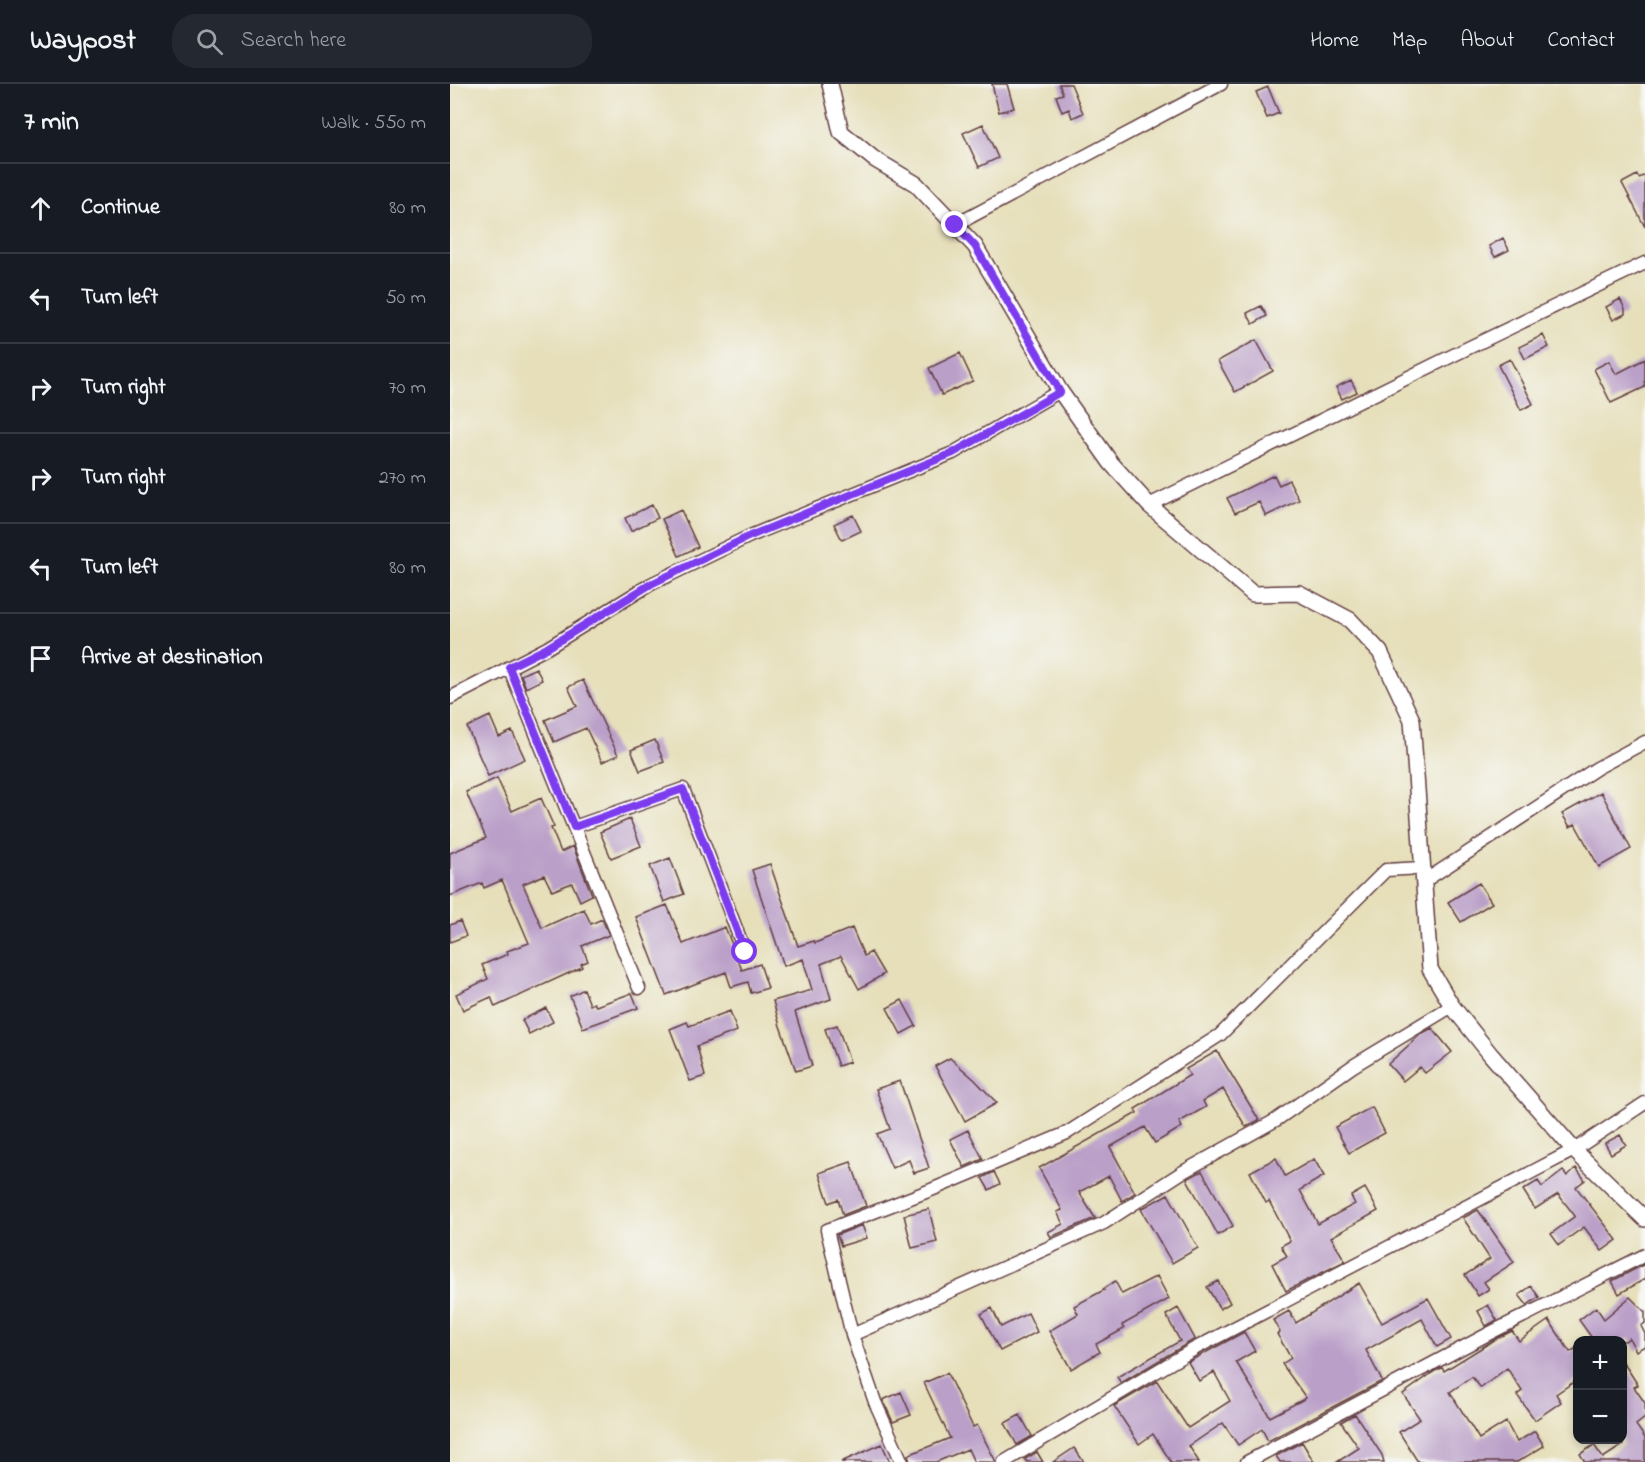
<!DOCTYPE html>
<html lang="en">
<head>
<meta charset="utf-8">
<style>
	body { margin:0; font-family:"Indie Flower",sans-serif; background:#242831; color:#f1f3f6 }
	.controls { position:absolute; right:18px; bottom:18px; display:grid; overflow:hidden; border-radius:12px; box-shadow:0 3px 9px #0003 }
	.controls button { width:54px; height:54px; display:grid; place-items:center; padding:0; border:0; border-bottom:2px solid #363941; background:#171b24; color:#f1f3f6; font:30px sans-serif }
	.stop { position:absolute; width:18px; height:18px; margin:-14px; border:4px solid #7c3aed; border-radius:50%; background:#fff }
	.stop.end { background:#7c3aed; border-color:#fff; box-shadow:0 2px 6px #0008 }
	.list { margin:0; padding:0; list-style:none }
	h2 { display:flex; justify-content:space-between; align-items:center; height:78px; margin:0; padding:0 24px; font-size:26px }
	h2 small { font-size:20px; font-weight:400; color:#9ea1a6 }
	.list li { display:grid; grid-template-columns:39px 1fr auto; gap:18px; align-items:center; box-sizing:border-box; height:90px; padding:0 24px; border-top:2px solid #363941 }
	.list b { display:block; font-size:22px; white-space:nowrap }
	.list em { font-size:20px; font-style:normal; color:#9ea1a6 }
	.icon { flex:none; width:33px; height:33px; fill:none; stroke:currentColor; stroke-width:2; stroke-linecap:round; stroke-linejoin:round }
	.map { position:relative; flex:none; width:1195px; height:1378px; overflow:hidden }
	header { display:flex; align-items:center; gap:36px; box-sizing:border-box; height:84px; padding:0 30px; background:#171b24; border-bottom:2px solid #363941 }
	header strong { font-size:28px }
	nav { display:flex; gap:33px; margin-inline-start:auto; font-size:21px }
	.search { width:420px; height:54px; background:#242831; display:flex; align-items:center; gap:15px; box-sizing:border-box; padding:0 21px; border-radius:24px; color:#9ea1a6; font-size:22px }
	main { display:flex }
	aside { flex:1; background:#171b24 }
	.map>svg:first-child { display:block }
	.building { fill:#ba9fc8 }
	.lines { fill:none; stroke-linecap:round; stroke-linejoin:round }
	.minor-casing { stroke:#613c40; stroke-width:15 }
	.tertiary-casing { stroke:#613c40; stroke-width:18 }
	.minor { stroke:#fff; stroke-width:12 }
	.tertiary { stroke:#fff; stroke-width:15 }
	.route { stroke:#7c3aed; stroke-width:8 }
</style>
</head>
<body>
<header>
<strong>Waypost</strong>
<div class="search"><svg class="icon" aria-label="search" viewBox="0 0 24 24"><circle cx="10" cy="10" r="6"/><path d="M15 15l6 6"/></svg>Search here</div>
<nav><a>Home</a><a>Map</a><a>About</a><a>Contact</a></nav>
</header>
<main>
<aside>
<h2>7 min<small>Walk · 550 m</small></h2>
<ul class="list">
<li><svg class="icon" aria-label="ahead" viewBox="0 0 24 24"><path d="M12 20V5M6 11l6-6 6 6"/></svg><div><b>Continue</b></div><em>80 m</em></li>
<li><svg class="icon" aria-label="left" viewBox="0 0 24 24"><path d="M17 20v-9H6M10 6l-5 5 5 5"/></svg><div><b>Turn left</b></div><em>50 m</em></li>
<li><svg class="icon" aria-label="right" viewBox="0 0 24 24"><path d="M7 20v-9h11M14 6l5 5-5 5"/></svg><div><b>Turn right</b></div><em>70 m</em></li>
<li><svg class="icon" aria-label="right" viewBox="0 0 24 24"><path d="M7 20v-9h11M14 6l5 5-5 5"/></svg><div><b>Turn right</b></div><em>270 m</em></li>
<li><svg class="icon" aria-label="left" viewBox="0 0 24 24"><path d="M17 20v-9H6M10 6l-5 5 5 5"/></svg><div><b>Turn left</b></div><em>80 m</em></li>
<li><svg class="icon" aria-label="arrive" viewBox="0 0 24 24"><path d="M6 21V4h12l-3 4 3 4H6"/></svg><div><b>Arrive at destination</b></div></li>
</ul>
</aside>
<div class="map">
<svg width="1195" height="1378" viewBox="0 0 1195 1378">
	<rect width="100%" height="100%" fill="#f6f6f2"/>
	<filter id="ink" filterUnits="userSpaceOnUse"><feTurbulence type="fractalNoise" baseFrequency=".0167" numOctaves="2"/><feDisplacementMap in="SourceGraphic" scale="12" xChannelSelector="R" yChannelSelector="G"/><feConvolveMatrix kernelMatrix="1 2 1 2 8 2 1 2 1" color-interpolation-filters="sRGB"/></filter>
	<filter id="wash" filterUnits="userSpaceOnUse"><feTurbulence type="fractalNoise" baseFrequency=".008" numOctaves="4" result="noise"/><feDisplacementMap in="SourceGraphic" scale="24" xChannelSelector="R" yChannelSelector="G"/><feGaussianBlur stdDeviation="1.35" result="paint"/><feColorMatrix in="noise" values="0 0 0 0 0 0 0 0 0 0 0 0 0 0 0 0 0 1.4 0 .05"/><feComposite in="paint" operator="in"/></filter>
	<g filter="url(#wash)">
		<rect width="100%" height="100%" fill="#e6dfba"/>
		<g id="blocks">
			<!-- building -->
			<path class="building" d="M542 0H557L564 24 549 28Z
				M609 0H621L633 29 622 34 619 25 612 28 606 12 613 10Z
				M818 3 829 29 817 34 806 8Z
				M533 40 548 74 529 83 513 49Z
				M1187 91 1189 94 1195 91V143L1172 99Z
				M1053 154 1059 166 1045 173 1039 162Z
				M1170 215 1175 225V230L1163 236 1156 223Z
				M811 222 817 232 803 240 797 229Z
				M1093 251 1099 263 1075 275 1069 263Z
				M806 256 823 287 785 308 768 277Z
				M510 269 523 297 492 311 479 284Z
				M1060 275 1083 320 1071 326 1048 281Z
				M1195 275V303L1161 319 1144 285 1159 277 1166 290Z
				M901 296 907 308 892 315 886 303Z
				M824 391 829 401 839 396 849 416 816 432 809 418 785 429 777 414Z
				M202 421 208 434 181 447 175 434Z
				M231 426 248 463 229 472 212 435Z
				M403 431 411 447 392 456 384 440Z
				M86 584 92 596 76 604 71 591Z
				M133 596 168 671 152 678 136 644 104 658 95 636 127 622 118 603Z
				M40 632 49 653 62 647 75 675 38 692 17 643Z
				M205 656 214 678 190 687 181 666Z
				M47 694 62 727 91 714 104 743 101 744 111 768 123 762 142 811 130 817 122 799 102 807 94 791 73 800 92 844 134 825 141 840 152 835 159 851 132 862 138 877 131 880 132 883 45 923 41 913 13 926 6 910 38 895 32 881 58 870 57 867 79 859 52 796 34 804 32 799 0 812V769L36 754 16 708Z
				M1151 708 1181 765 1149 783 1125 740 1120 743 1112 730Z
				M180 735 191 762 161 774 150 748Z
				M220 774 234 810 214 818 200 782Z
				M320 780 348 862 364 857 365 859 402 844 414 872 421 868 434 890 409 905 391 872 371 880 381 915 345 928 362 982 346 987 330 942 323 917 362 906 353 875 334 882 302 786Z
				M1029 799 1042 819 1011 838 998 818Z
				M217 821 233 860 275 843 292 886 310 880 318 904 301 909 298 898 281 903 276 888 216 911 186 833Z
				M10 837 16 852 0 858V841Z
				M134 905 140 921 144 919 146 922 182 909 188 924 133 944 120 912Z
				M452 916 466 942 451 950 437 924Z
				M96 924 103 938 79 950 72 936Z
				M280 927 287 947 247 962 255 992 240 997 220 945 237 938 239 942Z
				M387 941 400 978 388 982 375 945Z
				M982 944 1002 968 975 989 970 983 953 997 938 980 971 950Z
				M767 967 809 1036 796 1043 773 1005 753 1017 756 1023 729 1038 732 1043 705 1059 695 1043 660 1063 685 1109 672 1117 659 1092 629 1108 645 1134 601 1153 598 1148 613 1140 607 1128 612 1126 589 1084 687 1029 685 1025 740 991 736 985Z
				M500 974 525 996 547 1019 515 1037 485 982Z
				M450 997 479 1084 464 1089 459 1076 442 1084 427 1050 440 1045 426 1005Z
				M922 1023 935 1049 899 1069 885 1043Z
				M518 1046 533 1075 514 1083 500 1055Z
				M1170 1051 1176 1061 1161 1070 1155 1059Z
				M826 1074 835 1092 864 1075 874 1092 850 1106 868 1140 905 1120 901 1112 915 1104 928 1127 881 1153 895 1177 836 1207 822 1180 837 1172 831 1162 840 1157 819 1117 816 1119 800 1088Z
				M401 1078 416 1122 393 1131 388 1115 379 1119 369 1089Z
				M1126 1084 1135 1096 1126 1103 1167 1156 1152 1167 1134 1143 1109 1161 1101 1150 1125 1132 1108 1110 1085 1125 1073 1106 1088 1097 1092 1103 1113 1087 1117 1092Z
				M752 1087 783 1142 768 1151 737 1095Z
				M544 1088 550 1100 539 1106 532 1094Z
				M718 1110 748 1164 722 1179 691 1125Z
				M479 1125 487 1158 462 1164 454 1131Z
				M1028 1126 1064 1178 1034 1198 1039 1205 1028 1212 1015 1191 1040 1175 1013 1134Z
				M412 1141 417 1154 391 1162 387 1151Z
				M1195 1180V1195L1169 1210 1162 1197Z
				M707 1192 719 1215 672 1241 674 1245 646 1260 650 1268 621 1285 599 1247 628 1230 624 1222 654 1206 653 1205 665 1197 672 1210Z
				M768 1197 780 1219 770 1225 757 1203Z
				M909 1199 932 1239 978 1214 1001 1255 987 1263 972 1235 916 1266 932 1297 818 1357 812 1345 788 1361 773 1339 739 1362 749 1378H721L703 1350 689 1360 664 1322 707 1297 738 1344 780 1317 764 1288 749 1297 738 1278 794 1248 805 1267 786 1278 820 1333 856 1314 832 1280 841 1274 827 1250 830 1248 823 1236 839 1227 846 1239Z
				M1081 1202 1089 1213 1077 1221 1069 1211Z
				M1180 1213 1195 1228V1239L1191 1242 1195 1250V1262L1186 1267 1179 1254 1175 1257H1144L1129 1236 1146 1223 1154 1235Z
				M1038 1221 1047 1236 1036 1242 1028 1227Z
				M542 1224 551 1243 578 1229 587 1248 550 1267 531 1230Z
				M728 1224 745 1255 671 1299 667 1293 730 1257 716 1231Z
				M1099 1236 1120 1268 1128 1263V1295L1106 1310 1111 1318 1085 1336 1067 1311 1072 1307 1057 1284 1031 1304 1022 1293 1000 1308 1029 1355 1056 1338 1067 1358 1085 1347 1094 1362 1067 1378H968L949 1348 970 1335 953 1310 985 1287 992 1284 994 1287 1046 1255 1062 1247 1069 1257Z
				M1173 1278 1188 1301 1184 1303 1195 1319V1334L1186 1341 1195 1354V1378H1135L1130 1370 1144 1361 1153 1374 1173 1361Z
				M497 1289 523 1343 527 1341 546 1378H524L518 1365 486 1378H460L458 1371 500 1354 474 1299Z
				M451 1308 461 1331 443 1338 433 1316Z
				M905 1330 932 1371 934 1378H887L909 1364 891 1338Z
				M570 1331 582 1352 567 1361 555 1339Z
				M852 1358 864 1378H830L826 1372Z
				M432 1360 440 1378H391Z
				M624 1364 634 1378H603Z
				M587 1368 593 1378H577L575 1375Z"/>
		</g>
	</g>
	<g filter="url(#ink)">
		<use href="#blocks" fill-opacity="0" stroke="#613c40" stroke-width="1.5"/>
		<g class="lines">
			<!-- minor casing -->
			<g class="minor-casing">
				<path id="minor" d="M505 141 771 0
					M699 421 1018 264 1195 179
					M59 583 189 904
					M0 614 97 564 201 500 300 452 503 369 610 307
					M124 743 233 705 295 868
					M973 798 1147 684 1195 658
					M402 1251 654 1139 731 1089 826 1036 903 982 1002 922
					M452 1378 425 1318 402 1251 377 1146 481 1106 617 1049 770 951 936 786 972 784
					M554 1378 746 1264 1124 1066 1195 1019
					M797 1378 1042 1248 1195 1171"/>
			</g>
			<!-- tertiary casing -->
			<g class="tertiary-casing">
				<path id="tertiary" d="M380 0 391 48 424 75 466 100 525 162 610 307 661 379 699 421 803 510 849 509 900 536 930 568 962 636 980 885 1002 922 1041 971 1124 1066 1195 1135"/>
			</g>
			<!-- minor -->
			<use href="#minor" class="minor"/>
			<!-- tertiary -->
			<use href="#tertiary" class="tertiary"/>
		</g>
	</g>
	<g class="lines" filter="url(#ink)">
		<!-- route -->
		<path class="route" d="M295 868 233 705 124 743 59 583 97 564 201 500 300 452 503 369 610 308 525 162 505 141"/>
	</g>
</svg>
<div class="controls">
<button>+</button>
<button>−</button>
</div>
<div class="stop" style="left:295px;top:868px"></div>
<div class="stop end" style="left:505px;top:141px"></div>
</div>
</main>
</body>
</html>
